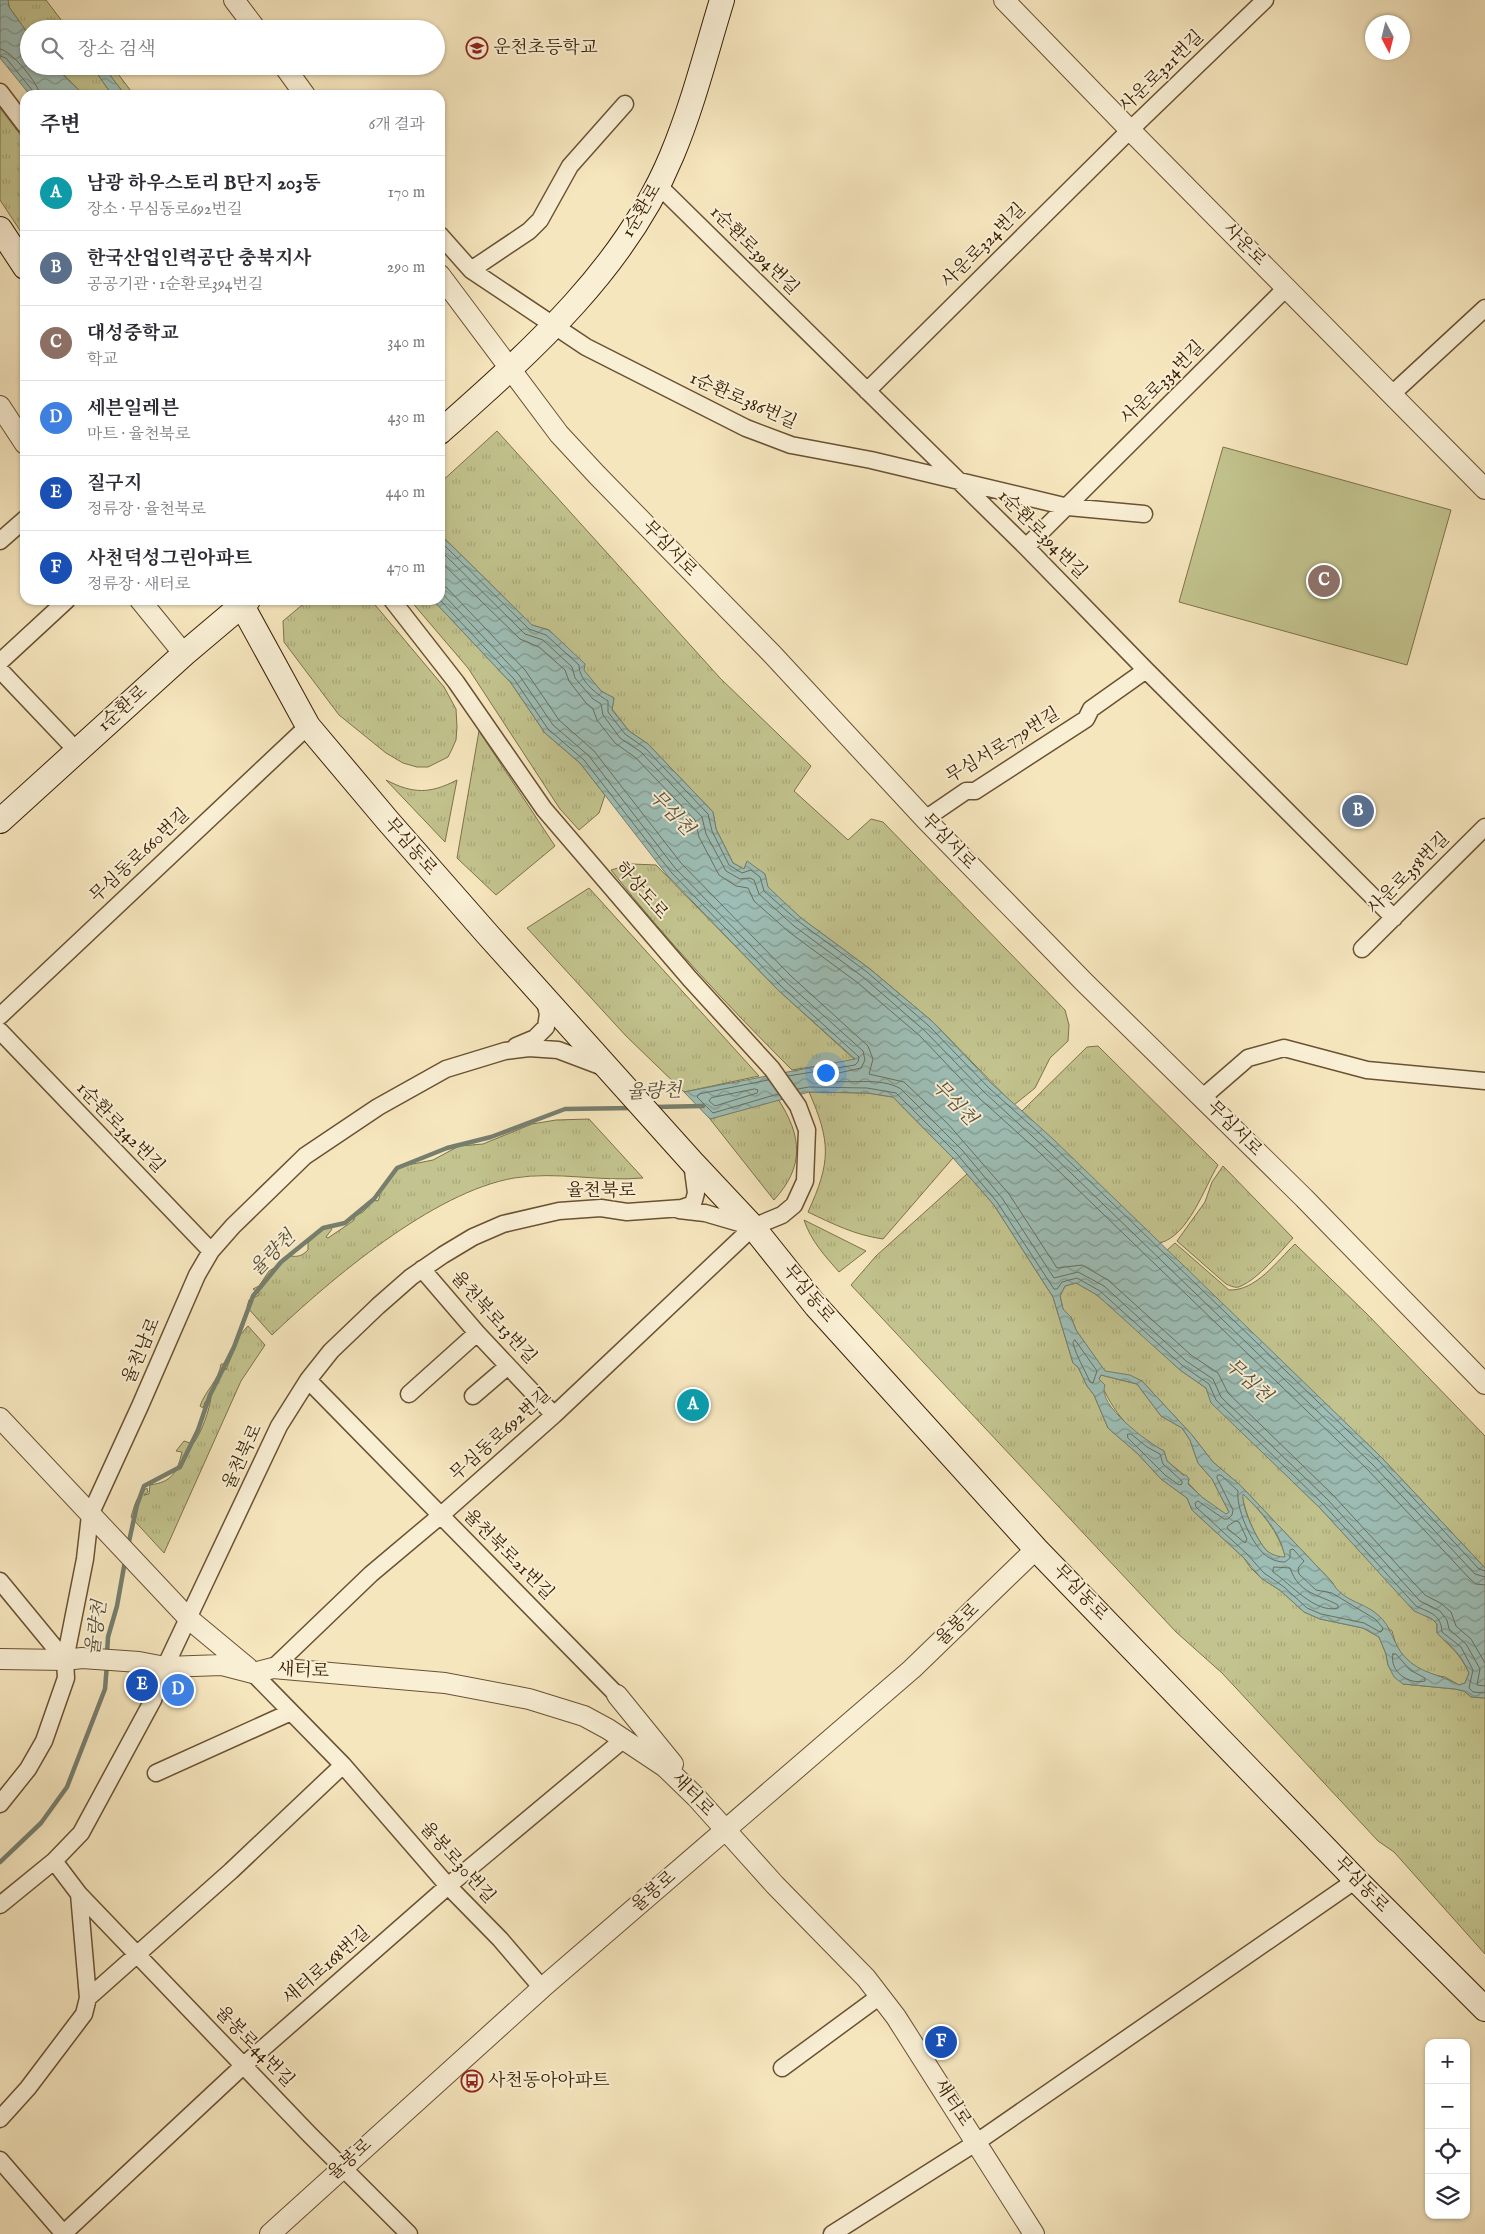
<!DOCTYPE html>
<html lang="ko">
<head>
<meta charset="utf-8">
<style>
	body { margin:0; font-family:"IM FELL English","Noto Serif KR",serif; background:#f2f2f3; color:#2b2b33 }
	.controls { position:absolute; right:15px; bottom:15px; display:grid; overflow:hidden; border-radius:10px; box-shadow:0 1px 4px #0004 }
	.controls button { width:45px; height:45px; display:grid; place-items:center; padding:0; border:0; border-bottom:1px solid #e1e1e2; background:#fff; color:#2b2b33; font:25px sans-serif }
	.compass { position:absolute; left:1365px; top:15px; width:45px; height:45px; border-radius:50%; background:#fff; box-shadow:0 1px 4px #0004; rotate:173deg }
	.you { position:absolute; left:825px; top:1072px; width:18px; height:18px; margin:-12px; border:4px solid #fff; border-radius:50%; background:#1a73e8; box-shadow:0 0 0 8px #1a73e833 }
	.badge { display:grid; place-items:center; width:32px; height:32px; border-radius:50%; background:#7c3aed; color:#fff; font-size:16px; font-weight:700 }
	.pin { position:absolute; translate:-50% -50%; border:2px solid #fff; box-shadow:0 1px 5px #0006 }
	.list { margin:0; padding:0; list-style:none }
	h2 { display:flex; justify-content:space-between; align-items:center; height:65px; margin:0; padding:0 20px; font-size:21px }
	h2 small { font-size:16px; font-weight:400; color:#7c7c81 }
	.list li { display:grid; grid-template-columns:32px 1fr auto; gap:15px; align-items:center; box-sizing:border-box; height:75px; padding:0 20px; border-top:1px solid #e1e1e2 }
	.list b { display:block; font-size:19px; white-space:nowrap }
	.list p { margin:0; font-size:16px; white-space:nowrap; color:#7c7c81 }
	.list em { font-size:16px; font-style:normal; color:#7c7c81 }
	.icon { flex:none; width:28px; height:28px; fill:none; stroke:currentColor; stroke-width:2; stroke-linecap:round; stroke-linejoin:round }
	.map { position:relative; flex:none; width:1485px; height:2234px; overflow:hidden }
	.search { position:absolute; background:#fff; box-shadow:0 1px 4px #0004; left:20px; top:20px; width:425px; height:55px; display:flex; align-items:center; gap:12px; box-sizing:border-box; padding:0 18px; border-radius:28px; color:#7c7c81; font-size:19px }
	.panel { position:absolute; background:#fff; box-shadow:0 1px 4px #0004; left:20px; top:90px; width:425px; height:515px; border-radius:15px }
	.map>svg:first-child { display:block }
	.grass { fill:url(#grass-tufts); stroke:#7e7248 }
	.garden { fill:#c2c38e; stroke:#7e7248 }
	.water { fill:url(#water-waves); stroke:#767f6e; fill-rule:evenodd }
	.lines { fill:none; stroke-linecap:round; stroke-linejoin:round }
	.shore { stroke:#6c6f5c; stroke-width:1 }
	.stream { stroke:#767f6e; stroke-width:4.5 }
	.minor-casing { stroke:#6a5232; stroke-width:19 }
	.tertiary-casing { stroke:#6a5232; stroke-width:22 }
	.secondary-casing { stroke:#3b2003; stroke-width:26 }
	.minor { stroke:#f9efd5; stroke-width:16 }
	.tertiary { stroke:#f9efd5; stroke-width:20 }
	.secondary { stroke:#f9efd5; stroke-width:24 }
	.labels { text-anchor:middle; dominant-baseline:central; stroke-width:4; stroke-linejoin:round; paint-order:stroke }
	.poi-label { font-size:18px; fill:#3b2003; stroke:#f9efd5; text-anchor:start }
	.street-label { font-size:18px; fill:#3b2003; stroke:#f9efd5 }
	.water-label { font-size:19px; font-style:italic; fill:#584f39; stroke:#f9efd5 }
</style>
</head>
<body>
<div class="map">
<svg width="1485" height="2234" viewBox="0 0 1485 2234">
	<defs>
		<pattern id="grass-tufts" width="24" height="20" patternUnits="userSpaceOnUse" patternTransform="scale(1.25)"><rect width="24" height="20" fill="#c2c38e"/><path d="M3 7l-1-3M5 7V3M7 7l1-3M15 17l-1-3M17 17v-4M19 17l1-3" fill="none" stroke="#a8a779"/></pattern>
		<pattern id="water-waves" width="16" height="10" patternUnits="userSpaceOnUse" patternTransform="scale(1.25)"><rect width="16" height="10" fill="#9dbeb6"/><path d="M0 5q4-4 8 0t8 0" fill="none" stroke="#819a92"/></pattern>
	</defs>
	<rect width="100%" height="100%" fill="#f6e6be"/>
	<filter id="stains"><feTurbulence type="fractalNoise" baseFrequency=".004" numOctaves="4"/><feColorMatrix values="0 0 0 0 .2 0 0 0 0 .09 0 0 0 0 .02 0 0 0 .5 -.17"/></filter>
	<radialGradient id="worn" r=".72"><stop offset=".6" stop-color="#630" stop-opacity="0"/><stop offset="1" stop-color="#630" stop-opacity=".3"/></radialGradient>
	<!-- grass -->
	<path class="grass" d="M8 0H46L68 29H29V35L9 7Z
		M55 66H92L112 95H84Z
		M103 66H112L134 95H125Z
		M0 108 25 141V238L0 200Z
		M497 431 720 678 811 766 794 791 848 840 871 819 883 822 1065 1010 1069 1025 1068 1041 1050 1058 1035 1088 1014 1105 933 1022 870 969 801 918 767 887 765 874 747 862 744 869 733 863 716 829 713 812 648 744 629 731 612 709 614 698 601 691 549 630 532 625 440 534V483Z
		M308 600H371L444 687 456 709 457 727 456 740 452 749 448 757 428 767H417L403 763 386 753 339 715 284 642 283 621Z
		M410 600H433L511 683 545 733 580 763 605 795 599 813 579 830 560 809 468 668Z
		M479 731 555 846 496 895 457 858Z
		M386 780C413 794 430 794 457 780L445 842Z
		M632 864 656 865 778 990 855 1060 792 1070C728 1006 667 941 611 870Z
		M589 888 759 1076 684 1092 626 1036 527 928Z
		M1098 1046 1218 1165C1204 1188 1189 1235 1160 1243L1022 1111 1087 1047Z
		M809 1092 867 1093 893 1097 953 1158 883 1239C855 1235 833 1224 808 1212 831 1162 831 1142 809 1092Z
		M778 1099C802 1136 805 1166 774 1200L710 1119Z
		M589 1119 643 1178C600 1182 557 1171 514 1178 433 1192 331 1279 272 1335L247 1307 249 1300 259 1295V1293L253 1289 259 1286 269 1271 282 1263 290 1256C298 1257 302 1256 308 1250V1243C312 1239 327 1226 329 1225L332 1229 326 1237 328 1238 353 1221 355 1216 363 1212 374 1200 378 1201 380 1196 376 1193 387 1184 389 1178 398 1167 433 1160 459 1146 483 1144 532 1124 556 1120Z
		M1223 1166 1293 1238C1280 1252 1258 1279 1241 1286 1236 1289 1231 1286 1226 1284L1177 1241 1205 1202 1212 1182Z
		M967 1174 994 1205 1053 1297 1073 1363 1078 1367 1087 1386 1094 1395 1108 1428 1138 1454 1161 1479 1187 1498 1192 1510 1244 1558 1250 1567 1261 1578 1281 1591 1304 1612 1320 1619 1363 1628 1379 1637 1386 1654 1388 1665 1403 1684 1455 1689 1464 1691 1471 1697 1485 1698V1954L1394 1852 1378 1841 1222 1673 1176 1632 851 1285 876 1256Z
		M804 1220 866 1251 839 1272C825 1256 811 1241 804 1220Z
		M1175 1243 1229 1290C1256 1291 1277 1261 1295 1244L1368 1315 1485 1436V1568L1381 1457 1166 1251Z
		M1076 1283 1094 1293 1123 1316 1180 1370 1206 1388 1212 1403 1320 1508 1414 1610 1432 1619 1437 1624V1633C1452 1649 1459 1652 1469 1673L1465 1683 1459 1685 1445 1677 1428 1674 1414 1666 1403 1656 1396 1645 1392 1631 1338 1592 1332 1582 1240 1485 1213 1462 1192 1435 1142 1381 1105 1372 1076 1330 1071 1317 1063 1309 1060 1296 1065 1286Z
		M248 1326 265 1345 241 1381 164 1553 131 1517C135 1504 136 1497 147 1488L148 1492 144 1495 149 1494 150 1485C171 1482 177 1474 182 1452L176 1451 184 1441 193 1444C201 1434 210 1409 211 1397L205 1402 203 1408 200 1406C205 1391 219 1380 221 1364H224L226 1370 240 1335Z
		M1101 1375 1137 1384 1161 1416 1182 1428 1190 1440 1198 1463 1212 1479 1229 1512 1226 1515 1203 1498 1188 1483 1189 1479 1167 1461 1164 1451C1131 1434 1113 1413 1099 1379Z
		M1242 1493C1262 1512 1278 1531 1286 1558 1279 1557 1273 1556 1267 1551 1256 1540 1243 1508 1242 1493Z"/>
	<!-- garden -->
	<path class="garden" d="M1223 447 1451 510 1407 665 1179 602Z"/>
	<!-- water -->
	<path class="water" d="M0 0H8L9 7 29 35V66H54L84 95H30L0 58Z
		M92 66H103L125 95H112Z
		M440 534 532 625 549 630 585 664 584 670 601 691 614 698 612 710 629 731 648 744 713 812 716 829 733 863 744 869 747 861 765 874 768 887 801 918 870 969 933 1022 992 1084 1052 1138 1381 1457 1485 1568V1698L1471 1697 1464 1691 1455 1689 1403 1684 1394 1677 1388 1665 1386 1654 1379 1637 1363 1628 1320 1619 1304 1612 1281 1591 1261 1578 1244 1558 1192 1510 1187 1498 1161 1479 1138 1454 1108 1428 1094 1395 1087 1386 1078 1367 1073 1363 1053 1297 994 1205 953 1158 893 1097 867 1093 809 1092 710 1119 684 1092 855 1059 778 990 667 875 580 763 545 733 511 683 433 600H440ZM1076 1283 1097 1295 1180 1370 1206 1388 1211 1403 1320 1508 1414 1611 1432 1619 1437 1624V1633C1452 1648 1460 1652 1469 1673L1465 1683 1459 1685C1441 1674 1420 1674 1405 1657 1393 1645 1392 1626 1378 1615 1362 1601 1343 1602 1332 1582L1240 1485 1213 1462 1192 1435 1142 1381 1130 1375 1105 1371 1076 1330 1071 1317 1063 1309 1060 1296 1065 1286ZM1101 1375 1137 1384 1161 1416 1182 1428 1190 1440 1198 1463 1212 1479 1229 1512 1226 1514 1203 1498 1188 1484 1189 1479 1186 1475H1183L1167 1461 1164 1451C1149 1443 1096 1405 1105 1385L1099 1379ZM1243 1494C1262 1512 1280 1531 1285 1557 1279 1557 1272 1555 1267 1551 1257 1541 1241 1507 1243 1494Z"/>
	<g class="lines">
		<!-- shore -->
		<path class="shore" d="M0 49C11 50 39 84 40 95
			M0 56 6 58 32 90 33 95
			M440 541 529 629 546 635 579 665C579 680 595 693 608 701V712L625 734 645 748 708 814 712 831 729 865 742 873 751 870 760 877 764 891 798 921 867 972 929 1026 989 1088 1049 1142 1378 1460 1479 1569 1485 1571
			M440 550 525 634 543 640 572 667 575 678 593 699 601 704 603 715 620 738 641 752 702 817 706 834 726 871 740 879 750 878 754 880 759 894 794 926 863 977 925 1031 984 1092 1044 1147 1373 1465 1475 1574 1485 1577
			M440 561 520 639 539 647 565 670 569 681 586 703 593 709 597 720 615 743 636 758 695 820 699 837 719 875 736 886 748 888 754 901 789 932 858 983 920 1036 979 1098 1039 1152 1368 1470 1470 1579 1476 1584 1485 1585
			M440 583 447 588 525 670 559 720 594 751 681 863 791 976 868 1046 873 1059 869 1074 904 1082 948 1124 1009 1194 1057 1268 1082 1265 1108 1280 1191 1355 1218 1373 1228 1393 1333 1495 1425 1595 1442 1604 1451 1612 1456 1626 1471 1639 1485 1663
			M440 591 519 675 553 725 589 756 675 868 785 981 863 1051 865 1060 861 1068 825 1076 824 1080C847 1085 880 1076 901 1089L962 1150 1002 1198 1054 1278 1078 1272 1104 1286 1186 1361 1213 1379 1221 1397 1328 1500 1420 1601 1440 1611 1447 1620 1449 1629 1466 1644 1480 1669 1477 1685 1485 1686
			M440 600 514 679 548 729 584 760 671 872 781 986 859 1057 858 1062 855 1065 788 1076
			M768 1080 699 1094 697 1097 713 1113 778 1094
			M755 1089 758 1090 757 1093 715 1106 709 1101 711 1098Z
			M798 1089 809 1087 867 1088 896 1093 957 1154 997 1202 1054 1289H1057L1062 1282 1077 1278 1100 1291 1183 1366 1209 1384 1216 1400 1324 1505 1416 1606C1430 1613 1441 1614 1442 1632L1461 1647 1473 1670 1469 1688 1473 1692 1485 1693
			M1075 1340 1097 1371 1093 1383 1090 1382C1084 1368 1077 1358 1073 1343Z
			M1128 1434H1131L1147 1447 1160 1454 1163 1464 1182 1481V1484L1179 1485 1165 1475 1128 1438Z
			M1218 1475H1221L1238 1491C1236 1508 1250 1540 1263 1553 1269 1559 1277 1562 1285 1562L1290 1558V1550L1293 1549 1304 1561 1298 1568 1299 1574 1316 1590 1332 1593 1375 1619 1383 1628 1382 1631 1380 1632 1364 1623 1321 1614 1307 1608 1284 1587 1264 1573 1247 1554 1196 1507 1195 1503 1198 1501 1224 1519H1228L1232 1515 1233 1510 1217 1478Z
			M1236 1521 1239 1522 1247 1539 1245 1543 1227 1528 1228 1526Z
			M1274 1567 1290 1568C1299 1594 1318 1594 1338 1605V1608C1315 1614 1291 1584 1273 1572Z
			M1393 1654H1396L1410 1670 1425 1678V1681C1409 1685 1389 1672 1393 1654Z"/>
		<!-- stream -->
		<path class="stream" d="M653 1107 703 1106
			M128 1546 137 1505 144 1486 180 1467 198 1430 210 1395 234 1347 253 1296 281 1262 323 1228 345 1223 374 1199 397 1168 447 1148 491 1137 565 1109 633 1108
			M107 1654 108 1637 117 1606 125 1561
			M0 1862 41 1823 67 1787 105 1689 107 1664"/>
		<!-- minor casing -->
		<g class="minor-casing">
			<path id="minor" d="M0 92 25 125
				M658 185 1026 547 1146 670 1394 918
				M440 235 471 270 586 347 746 428 791 445 871 460 1068 507 1144 514
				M471 270 529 231 540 220 570 166 625 104
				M867 391 1130 130 1265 0
				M1392 394 1485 308
				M0 541 25 519
				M1026 547 1286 288
				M392 600 456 682 544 809 690 979 772 1069 798 1106 807 1130 805 1181 794 1205 782 1215 753 1227 705 1213 679 1210
				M0 662 67 600
				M0 670 77 751
				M925 819 966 791H975L1086 719 1091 709 1146 670
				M1362 949 1485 827
				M0 1016 308 726
				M0 1031 211 1251
				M516 1046 535 1038 546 1027 548 1014 544 998
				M1203 1097 1248 1058 1284 1048 1367 1070 1485 1081
				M422 1269 477 1333 554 1415
				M308 1380 617 1695
				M409 1394 477 1333
				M473 1396 508 1366
				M0 1581 65 1660
				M273 1668 371 1574 440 1516 554 1415 753 1227
				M253 1673 343 1765 448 1886 500 1939 542 1988
				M156 1773 291 1712
				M0 1804 28 1769 44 1741 66 1678 65 1660 85 1559 90 1515 140 1406 197 1275 211 1251 233 1226 305 1156 378 1107 446 1069 505 1051 529 1048 558 1050 603 1067
				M54 1861 79 1894 310 2135 409 2234
				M79 1894 88 1998
				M0 1905 54 1861 81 1833 153 1700 165 1667 279 1426 308 1380 331 1351 378 1306 411 1277 443 1255 473 1237 503 1224 559 1211 601 1208 627 1212 682 1208 693 1204 696 1193 692 1163
				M782 2068 880 1996
				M0 2119 28 2088 84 2014 88 1998 231 1871 343 1765
				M0 2160 64 2234
				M64 2233 244 2065 448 1886 624 1739
				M832 2234 977 2142 1356 1880"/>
		</g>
		<!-- tertiary casing -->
		<g class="tertiary-casing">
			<path id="tertiary" d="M234 0 256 29
				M1004 0 1130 130 1485 489
				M284 66 305 95
				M440 275 559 434 597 475 773 655 925 819 1084 982 1304 1198 1485 1384
				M0 406 25 444
				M140 600 184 654
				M0 1418 189 1619 248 1668
				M0 1659 65 1660 82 1658 139 1662 165 1667 222 1665 253 1673 273 1668 445 1683 529 1699 584 1716 608 1729 665 1767 696 1797 775 1885 866 1978 896 2017 1034 2234
				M617 1695 673 1764
				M270 2234 542 1988 912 1669 1036 1549"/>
		</g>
		<!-- secondary casing -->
		<g class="secondary-casing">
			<path id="secondary" d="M0 229 25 267
				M440 432C530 352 625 269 672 155 693 105 706 52 722 0
				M239 600 308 726 388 821 489 936 692 1162 753 1227 816 1306 1036 1549 1356 1880 1485 2009
				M0 821 184 654 248 600"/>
		</g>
		<!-- minor -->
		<use href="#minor" class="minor"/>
		<!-- tertiary -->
		<use href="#tertiary" class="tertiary"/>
		<!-- secondary -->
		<use href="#secondary" class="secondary"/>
	</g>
	<!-- icons -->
	<defs>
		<g id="school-ring" transform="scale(1.125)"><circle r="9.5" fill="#f9efd5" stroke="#8f2418" stroke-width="1.5"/><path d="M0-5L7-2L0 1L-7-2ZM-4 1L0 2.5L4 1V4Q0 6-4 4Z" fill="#8f2418"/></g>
		<g id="bus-ring" transform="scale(1.125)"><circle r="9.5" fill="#f9efd5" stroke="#8f2418" stroke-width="1.5"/><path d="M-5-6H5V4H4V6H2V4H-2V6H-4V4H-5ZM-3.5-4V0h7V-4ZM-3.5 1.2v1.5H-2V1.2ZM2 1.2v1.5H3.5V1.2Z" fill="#8f2418"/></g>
	</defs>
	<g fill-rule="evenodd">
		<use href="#school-ring" x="477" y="48"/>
		<use href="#bus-ring" x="472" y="2081"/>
	</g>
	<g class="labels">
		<!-- poi labels -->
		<g class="poi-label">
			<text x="493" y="48">운천초등학교</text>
			<text x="488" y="2081">사천동아아파트</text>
		</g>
		<!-- street labels -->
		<g class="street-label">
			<text transform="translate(1162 72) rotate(-44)">사운로321번길</text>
			<text transform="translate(642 211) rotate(-59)">1순환로</text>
			<text transform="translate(1244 245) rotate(45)">사운로</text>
			<text transform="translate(984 246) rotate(-45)">사운로324번길</text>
			<text transform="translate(754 251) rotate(45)">1순환로394번길</text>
			<text transform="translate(1163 383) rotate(-45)">사운로334번길</text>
			<text transform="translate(743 401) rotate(24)">1순환로386번길</text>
			<text transform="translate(1042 535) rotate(45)">1순환로394번길</text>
			<text transform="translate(669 549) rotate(46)">무심서로</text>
			<text transform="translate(123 709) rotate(-42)">1순환로</text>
			<text transform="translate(1003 746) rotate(-31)">무심서로779번길</text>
			<text transform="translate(948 842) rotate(46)">무심서로</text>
			<text transform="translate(410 847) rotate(49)">무심동로</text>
			<text transform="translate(140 856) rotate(-43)">무심동로660번길</text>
			<text transform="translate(1409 874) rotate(-45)">사운로358번길</text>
			<text transform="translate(641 891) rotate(49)">하상도로</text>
			<text transform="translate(120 1128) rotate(46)">1순환로342번길</text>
			<text transform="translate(1234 1129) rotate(45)">무심서로</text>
			<text x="601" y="1191">율천북로</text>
			<text transform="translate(808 1294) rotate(50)">무심동로</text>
			<text transform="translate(493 1318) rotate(48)">율천북로13번길</text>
			<text transform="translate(142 1351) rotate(-67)">율천남로</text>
			<text transform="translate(501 1435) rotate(-42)">무심동로692번길</text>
			<text transform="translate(243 1457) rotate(-65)">율천북로</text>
			<text transform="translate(508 1555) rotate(45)">율천북로21번길</text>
			<text transform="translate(1080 1593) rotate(46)">무심동로</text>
			<text transform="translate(958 1625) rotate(-44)">율봉로</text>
			<text transform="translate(303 1671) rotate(3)">새터로</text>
			<text transform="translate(692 1795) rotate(46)">새터로</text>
			<text transform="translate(457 1863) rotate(48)">율봉로30번길</text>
			<text transform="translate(1361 1885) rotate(46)">무심동로</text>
			<text transform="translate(654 1892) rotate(-41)">율봉로</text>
			<text transform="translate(327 1966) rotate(-41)">새터로168번길</text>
			<text transform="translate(254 2047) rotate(46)">율봉로44번길</text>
			<text transform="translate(952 2103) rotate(57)">새터로</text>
			<text transform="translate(350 2160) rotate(-42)">율봉로</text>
		</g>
		<!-- water labels -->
		<g class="water-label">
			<text transform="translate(671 813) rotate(46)">무심천</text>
			<text transform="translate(654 1092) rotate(-2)">율량천</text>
			<text transform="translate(954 1103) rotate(46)">무심천</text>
			<text transform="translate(273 1254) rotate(-45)">율량천</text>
			<text transform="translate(1248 1381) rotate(42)">무심천</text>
			<text transform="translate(97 1628) rotate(-82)">율량천</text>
		</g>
	</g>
	<rect width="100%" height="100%" filter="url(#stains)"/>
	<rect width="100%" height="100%" fill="url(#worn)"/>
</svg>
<div class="controls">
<button>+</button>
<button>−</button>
<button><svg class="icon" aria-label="locate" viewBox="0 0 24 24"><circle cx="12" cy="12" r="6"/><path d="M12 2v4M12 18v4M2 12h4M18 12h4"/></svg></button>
<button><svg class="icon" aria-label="layers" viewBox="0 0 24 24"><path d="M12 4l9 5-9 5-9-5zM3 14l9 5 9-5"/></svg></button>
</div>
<svg class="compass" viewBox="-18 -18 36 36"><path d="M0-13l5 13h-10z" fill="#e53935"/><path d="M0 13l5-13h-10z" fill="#7c7c81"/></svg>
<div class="you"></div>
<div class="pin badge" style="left:693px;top:1405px;background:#0f9aa8">A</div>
<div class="pin badge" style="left:1358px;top:811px;background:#5c6f8a">B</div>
<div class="pin badge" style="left:1324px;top:581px;background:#8d6e63">C</div>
<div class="pin badge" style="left:178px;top:1690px;background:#3f7fe0">D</div>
<div class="pin badge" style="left:142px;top:1685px;background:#1a4fb4">E</div>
<div class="pin badge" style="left:941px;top:2042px;background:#1a4fb4">F</div>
<div class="search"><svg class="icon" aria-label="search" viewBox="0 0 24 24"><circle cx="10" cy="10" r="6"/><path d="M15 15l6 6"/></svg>장소 검색</div>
<section class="panel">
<h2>주변<small>6개 결과</small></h2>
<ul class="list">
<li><span class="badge" style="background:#0f9aa8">A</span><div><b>남광 하우스토리 B단지 203동</b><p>장소 · 무심동로692번길</p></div><em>170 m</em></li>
<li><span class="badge" style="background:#5c6f8a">B</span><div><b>한국산업인력공단 충북지사</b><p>공공기관 · 1순환로394번길</p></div><em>290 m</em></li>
<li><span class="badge" style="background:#8d6e63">C</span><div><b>대성중학교</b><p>학교</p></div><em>340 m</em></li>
<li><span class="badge" style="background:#3f7fe0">D</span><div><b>세븐일레븐</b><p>마트 · 율천북로</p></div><em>430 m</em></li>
<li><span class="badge" style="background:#1a4fb4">E</span><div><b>질구지</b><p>정류장 · 율천북로</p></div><em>440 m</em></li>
<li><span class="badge" style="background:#1a4fb4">F</span><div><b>사천덕성그린아파트</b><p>정류장 · 새터로</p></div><em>470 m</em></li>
</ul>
</section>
</div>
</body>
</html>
